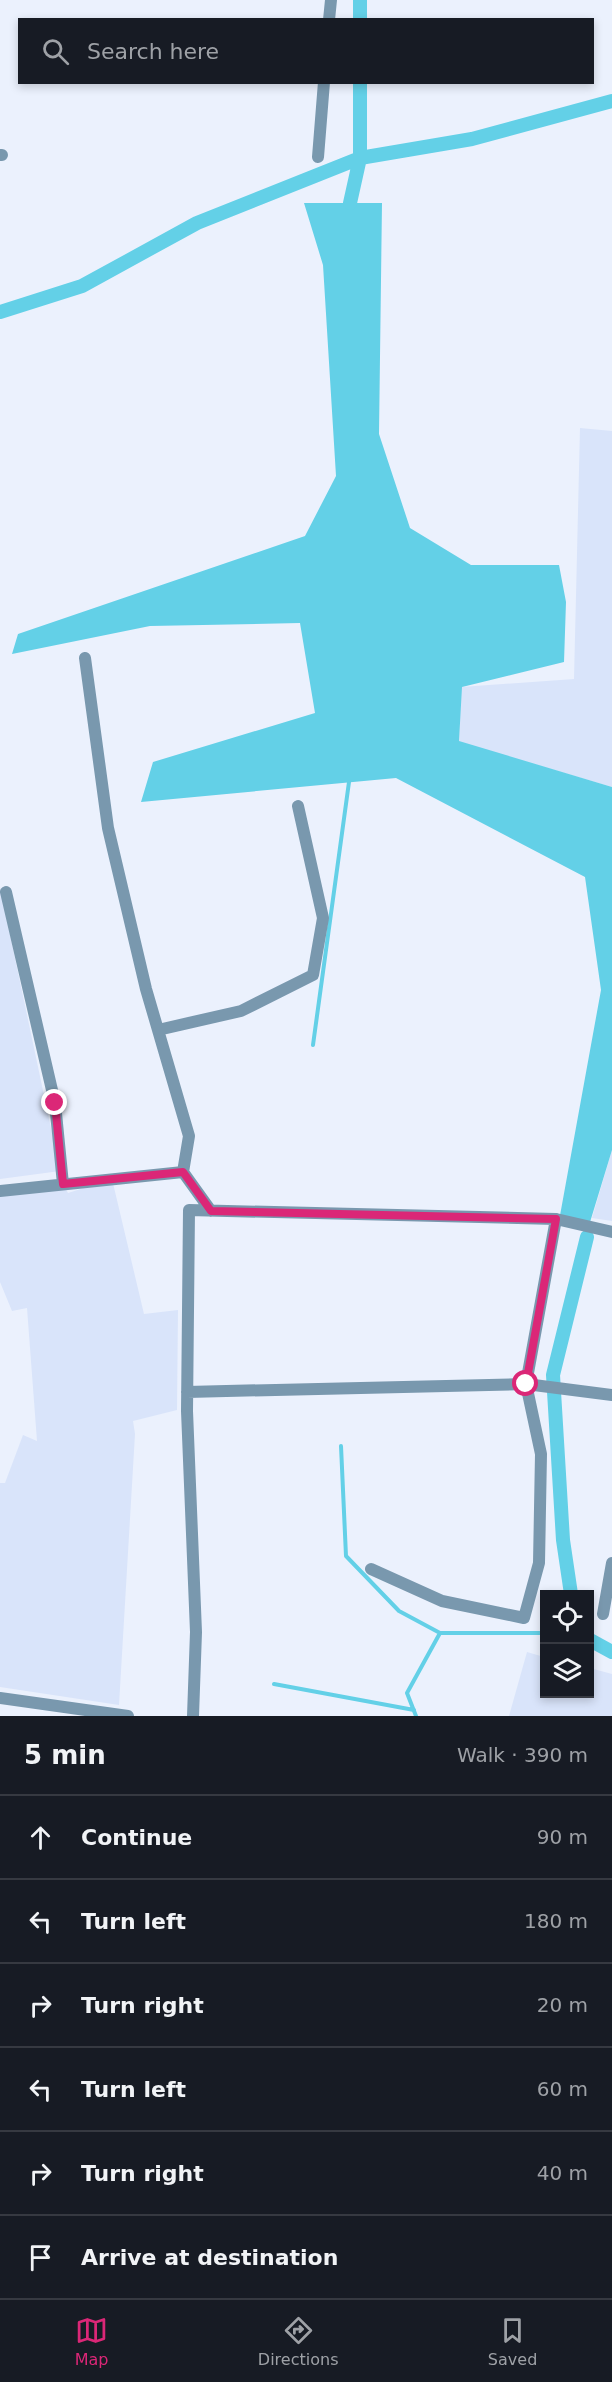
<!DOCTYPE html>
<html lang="en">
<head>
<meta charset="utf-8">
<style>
	body { margin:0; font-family:"DejaVu Sans",sans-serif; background:#242831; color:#f1f3f6 }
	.controls { position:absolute; right:18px; bottom:18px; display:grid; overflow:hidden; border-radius:0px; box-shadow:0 3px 9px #0003 }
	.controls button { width:54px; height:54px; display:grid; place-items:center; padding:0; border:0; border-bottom:2px solid #363941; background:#171b24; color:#f1f3f6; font:30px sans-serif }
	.stop { position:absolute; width:18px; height:18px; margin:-14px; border:4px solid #db2777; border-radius:50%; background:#fff }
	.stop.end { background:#db2777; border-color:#fff; box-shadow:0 2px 6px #0008 }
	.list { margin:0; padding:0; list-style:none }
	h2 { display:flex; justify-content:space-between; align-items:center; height:78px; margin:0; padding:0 24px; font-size:26px }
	h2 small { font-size:20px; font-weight:400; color:#9ea1a6 }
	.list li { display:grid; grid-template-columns:39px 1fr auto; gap:18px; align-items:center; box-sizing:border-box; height:84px; padding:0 24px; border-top:2px solid #363941 }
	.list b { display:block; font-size:22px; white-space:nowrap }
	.list em { font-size:20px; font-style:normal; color:#9ea1a6 }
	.icon { flex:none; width:33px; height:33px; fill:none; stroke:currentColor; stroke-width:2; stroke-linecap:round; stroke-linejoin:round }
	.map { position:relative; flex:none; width:612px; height:1716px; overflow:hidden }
	.search { position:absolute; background:#171b24; box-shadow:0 3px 9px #0003; left:18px; right:18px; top:18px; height:66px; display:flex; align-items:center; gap:15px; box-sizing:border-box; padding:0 21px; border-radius:0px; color:#9ea1a6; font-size:22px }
	.sheet { height:582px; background:#171b24 }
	nav { display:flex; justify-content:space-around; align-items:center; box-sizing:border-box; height:84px; border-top:2px solid #363941; background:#171b24; font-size:16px; color:#9ea1a6 }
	nav a { display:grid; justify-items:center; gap:3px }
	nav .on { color:#db2777 }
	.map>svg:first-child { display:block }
	.built { fill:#d9e4fa }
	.water { fill:#63d0e7 }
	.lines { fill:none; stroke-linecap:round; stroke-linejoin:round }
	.stream { stroke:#63d0e7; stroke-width:4 }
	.canal { stroke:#63d0e7; stroke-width:14 }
	.minor { stroke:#7998ae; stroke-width:12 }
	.route { stroke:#db2777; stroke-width:8 }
</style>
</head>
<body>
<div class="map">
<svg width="612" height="1716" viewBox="0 0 612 1716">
	<rect width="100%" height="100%" fill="#ebf1fd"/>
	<!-- built -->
	<path class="built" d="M580 428 612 431V787L459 742 461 687 574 679Z
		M0 887 60 1171 0 1179Z
		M612 1150V1221L592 1218Z
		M112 1179 144 1314 178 1310 177 1410 133 1421 135 1434 119 1705 0 1687V1483H5L23 1435 37 1441 27 1308 12 1311 0 1282V1191L63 1184 68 1193Z
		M527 1652 544 1657V1694H590V1668L612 1674V1716H509Z"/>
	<!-- water -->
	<path class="water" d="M304 203H382L379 434 410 528 471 565H559L566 602 564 662 462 687 459 741 612 787V1150L587 1232 559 1221 601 990 585 877 396 778 141 802 153 762 315 713 300 623 150 626 12 654 18 634 305 536 336 476 323 265Z"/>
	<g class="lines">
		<!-- stream -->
		<path class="stream" d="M313 1045 349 782
			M341 1446 346 1556 399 1611 440 1633
			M274 1684 414 1710
			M416 1716 407 1693 440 1633H544"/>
		<!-- canal -->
		<path class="canal" d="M360 0V20
			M350 203 360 158V82
			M0 312 82 286 197 223 360 158 472 139 612 101
			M571 1594 563 1540 553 1375 587 1237
			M590 1640 612 1652"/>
		<!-- minor -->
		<path class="minor" d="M329 20 331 0
			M0 155H2
			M318 157 324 82
			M85 658 108 828 146 989 189 1136 183 1172
			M6 892 55 1103 63 1184
			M158 1030 241 1011 313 975 323 918 298 806
			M0 1191 183 1172 211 1211
			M187 1392 526 1384 612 1395
			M371 1569 442 1601 524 1618 539 1563 541 1454 526 1384 556 1219
			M603 1614 612 1563
			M0 1698 128 1716
			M193 1716 196 1632 187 1411 189 1210 556 1219 612 1232"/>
	</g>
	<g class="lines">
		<!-- route -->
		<path class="route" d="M55 1103 63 1184 183 1172 211 1211 556 1219 526 1384"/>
	</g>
</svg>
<div class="controls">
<button><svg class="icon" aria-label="locate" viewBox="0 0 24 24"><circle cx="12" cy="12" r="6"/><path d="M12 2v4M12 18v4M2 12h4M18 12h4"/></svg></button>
<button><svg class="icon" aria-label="layers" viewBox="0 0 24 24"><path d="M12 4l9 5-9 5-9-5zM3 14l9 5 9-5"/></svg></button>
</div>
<div class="stop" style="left:526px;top:1384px"></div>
<div class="stop end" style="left:55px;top:1103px"></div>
<div class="search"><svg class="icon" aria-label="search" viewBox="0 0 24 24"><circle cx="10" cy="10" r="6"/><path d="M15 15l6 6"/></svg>Search here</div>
</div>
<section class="sheet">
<h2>5 min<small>Walk · 390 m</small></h2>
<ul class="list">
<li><svg class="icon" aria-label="ahead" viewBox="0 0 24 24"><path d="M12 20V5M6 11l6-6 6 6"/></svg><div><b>Continue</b></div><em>90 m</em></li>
<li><svg class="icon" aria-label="left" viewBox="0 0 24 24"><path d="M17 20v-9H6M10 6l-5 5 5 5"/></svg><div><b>Turn left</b></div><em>180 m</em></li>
<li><svg class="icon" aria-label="right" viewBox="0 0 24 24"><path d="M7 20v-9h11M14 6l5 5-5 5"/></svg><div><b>Turn right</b></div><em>20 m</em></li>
<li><svg class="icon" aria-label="left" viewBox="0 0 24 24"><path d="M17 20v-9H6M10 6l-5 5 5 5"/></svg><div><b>Turn left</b></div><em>60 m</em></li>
<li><svg class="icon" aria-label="right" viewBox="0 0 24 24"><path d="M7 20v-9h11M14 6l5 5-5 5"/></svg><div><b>Turn right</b></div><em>40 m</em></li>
<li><svg class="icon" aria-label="arrive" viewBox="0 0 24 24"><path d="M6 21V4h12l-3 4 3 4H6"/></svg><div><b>Arrive at destination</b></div></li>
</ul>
</section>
<nav>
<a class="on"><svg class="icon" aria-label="map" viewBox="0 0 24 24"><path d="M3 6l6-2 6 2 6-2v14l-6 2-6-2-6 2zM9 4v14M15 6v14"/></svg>Map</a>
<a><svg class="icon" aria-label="directions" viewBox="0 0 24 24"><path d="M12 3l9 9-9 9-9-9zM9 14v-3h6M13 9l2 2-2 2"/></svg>Directions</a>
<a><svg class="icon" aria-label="saved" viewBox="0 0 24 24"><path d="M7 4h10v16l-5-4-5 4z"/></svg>Saved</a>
</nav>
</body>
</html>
